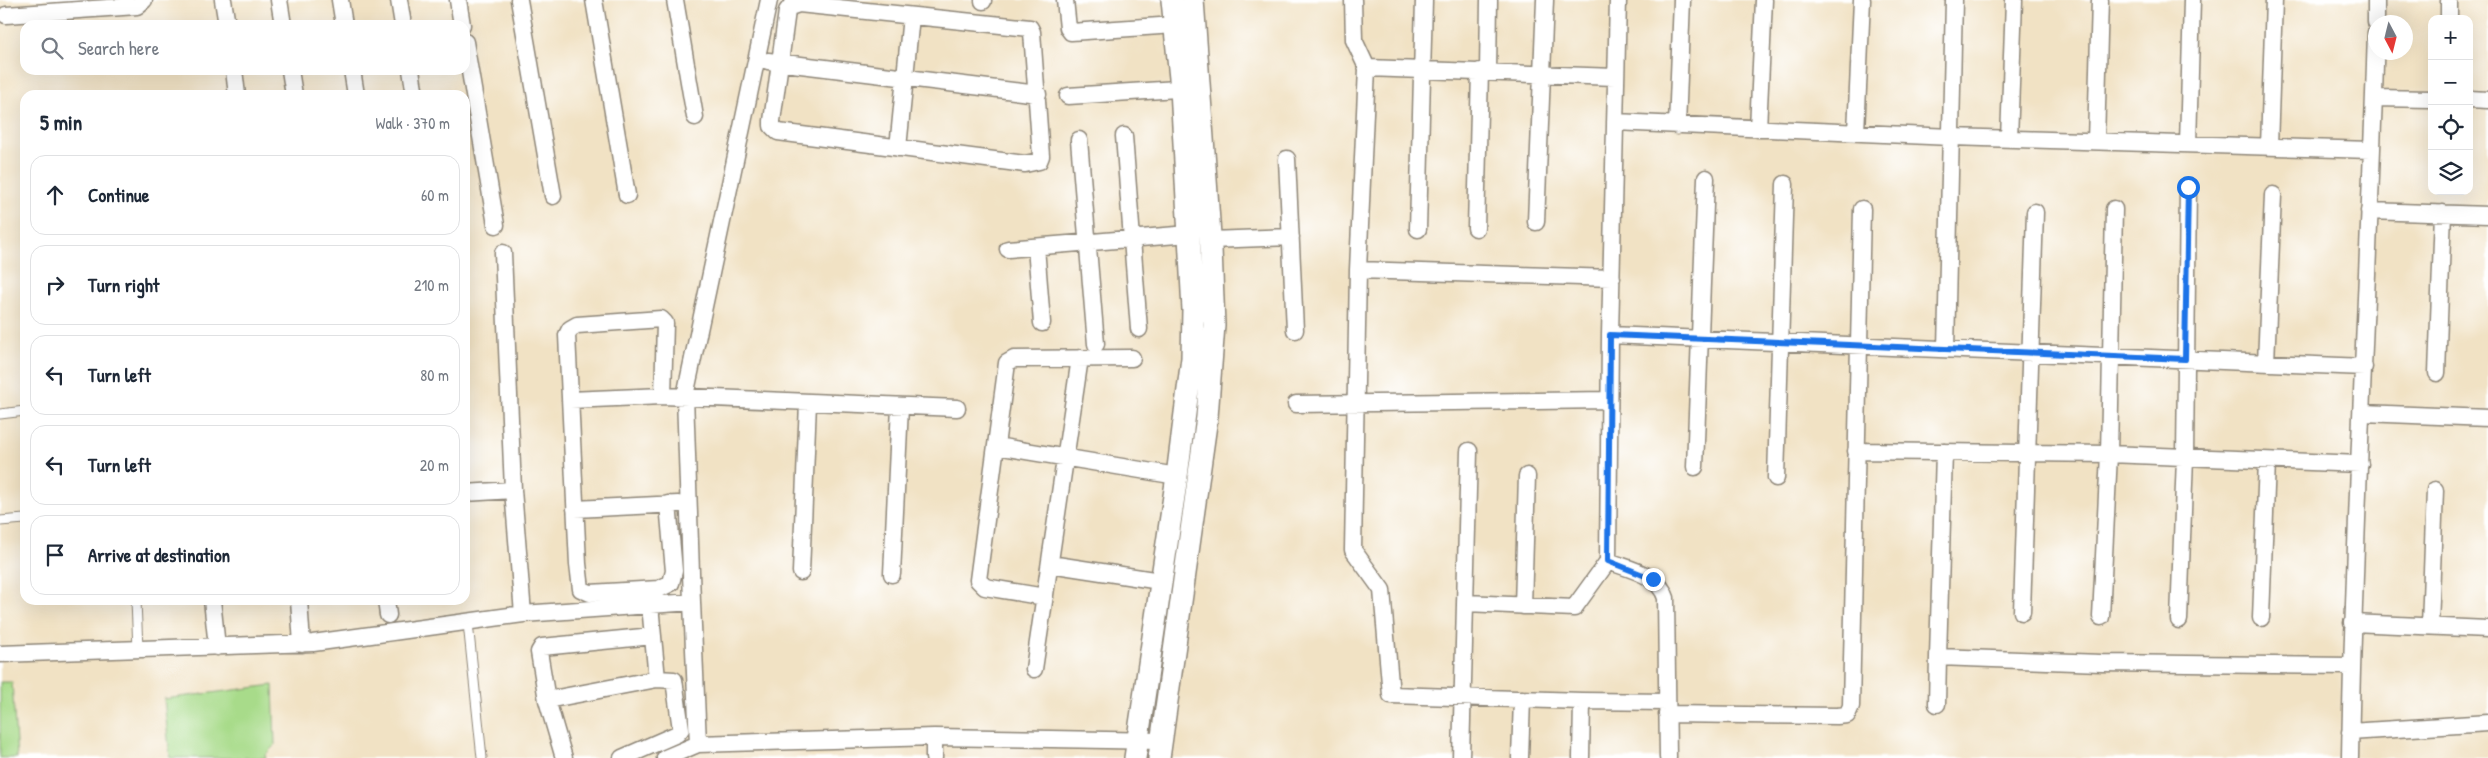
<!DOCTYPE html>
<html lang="en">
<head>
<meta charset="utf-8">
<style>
	body { margin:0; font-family:"Patrick Hand",sans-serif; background:#f2f2f3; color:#1f2937 }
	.controls { position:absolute; right:15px; top:15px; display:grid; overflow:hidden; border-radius:10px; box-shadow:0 5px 20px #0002 }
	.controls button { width:45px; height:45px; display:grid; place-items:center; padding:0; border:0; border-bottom:1px solid #e0e1e3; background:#fff; color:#1f2937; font:25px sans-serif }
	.compass { position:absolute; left:2368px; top:15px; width:45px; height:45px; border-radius:50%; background:#fff; box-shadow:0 5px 20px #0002; rotate:173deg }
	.stop { position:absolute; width:15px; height:15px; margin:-11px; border:4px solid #1a73e8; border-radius:50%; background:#fff }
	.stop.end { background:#1a73e8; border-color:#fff; box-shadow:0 1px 5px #0008 }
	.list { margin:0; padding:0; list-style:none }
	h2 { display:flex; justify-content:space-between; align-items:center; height:65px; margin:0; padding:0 20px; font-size:21px }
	h2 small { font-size:16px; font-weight:400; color:#747a83 }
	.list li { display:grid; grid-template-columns:32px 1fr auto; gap:15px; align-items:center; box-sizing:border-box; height:80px; margin:0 10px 10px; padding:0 10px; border:1px solid #e0e1e3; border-radius:15px }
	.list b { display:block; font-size:19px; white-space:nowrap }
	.list em { font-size:16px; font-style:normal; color:#747a83 }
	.icon { flex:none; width:28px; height:28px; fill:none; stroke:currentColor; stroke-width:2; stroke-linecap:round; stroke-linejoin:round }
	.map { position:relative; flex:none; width:2488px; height:758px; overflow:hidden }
	.search { position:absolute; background:#fff; box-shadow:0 5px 20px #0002; left:20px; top:20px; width:450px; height:55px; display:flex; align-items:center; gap:12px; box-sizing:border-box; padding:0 18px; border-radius:15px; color:#747a83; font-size:19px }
	.panel { position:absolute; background:#fff; box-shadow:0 5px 20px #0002; left:20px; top:90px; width:450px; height:515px; border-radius:15px }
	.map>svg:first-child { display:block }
	.green { fill:#a8db8a; stroke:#6a835a }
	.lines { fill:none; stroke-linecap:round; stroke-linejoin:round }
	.service-casing { stroke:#8e8678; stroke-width:11 }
	.minor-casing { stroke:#8e8678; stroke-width:19 }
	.tertiary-casing { stroke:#8e8678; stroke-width:24 }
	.service { stroke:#fff; stroke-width:9 }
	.minor { stroke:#fff; stroke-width:16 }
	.tertiary { stroke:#fff; stroke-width:21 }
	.route { stroke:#1a73e8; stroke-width:6 }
</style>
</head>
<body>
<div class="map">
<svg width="2488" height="758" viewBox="0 0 2488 758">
	<rect width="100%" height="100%" fill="#fff"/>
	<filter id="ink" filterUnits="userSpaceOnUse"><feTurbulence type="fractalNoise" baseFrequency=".02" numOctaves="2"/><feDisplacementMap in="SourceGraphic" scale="10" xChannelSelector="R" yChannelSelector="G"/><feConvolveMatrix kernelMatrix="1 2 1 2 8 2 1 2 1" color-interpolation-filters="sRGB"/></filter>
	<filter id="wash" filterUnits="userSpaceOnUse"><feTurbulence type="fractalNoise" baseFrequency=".0096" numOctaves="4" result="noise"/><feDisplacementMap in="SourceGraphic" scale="20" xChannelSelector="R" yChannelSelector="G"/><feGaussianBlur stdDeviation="1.12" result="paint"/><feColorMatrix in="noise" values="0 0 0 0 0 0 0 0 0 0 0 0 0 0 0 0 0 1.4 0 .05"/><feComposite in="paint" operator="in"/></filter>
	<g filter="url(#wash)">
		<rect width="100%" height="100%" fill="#f1e2c4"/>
		<!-- green -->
		<path class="green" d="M0 682H12L17 758H0Z
			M273 685 275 745 265 755 266 758H170L164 699Z"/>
	</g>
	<g filter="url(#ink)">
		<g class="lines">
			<!-- service casing -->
			<g class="service-casing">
				<path id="service" d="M0 414 25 411
					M0 521 25 519
					M136 600 138 650
					M468 623 482 758"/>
			</g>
			<!-- minor casing -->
			<g class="minor-casing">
				<path id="minor" d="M223 0 227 25
					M279 0 283 25
					M340 0 344 25
					M399 0 403 25
					M458 0 462 25
					M519 0 553 196
					M594 0 627 195
					M675 0 695 117
					M983 0V1
					M1065 0 1068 28 1071 32 1175 25
					M1353 0 1354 40 1367 68 1358 270
					M799 4 1030 28 1032 32 1041 156 1039 161 1025 164 778 132 772 126V121L787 11 790 7Z
					M6 15 137 6 144 0
					M2449 19V0
					M2376 22V0
					M465 42 496 225
					M768 61 1038 94
					M1367 68 1615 77
					M234 70 237 95
					M290 70 294 95
					M352 70 356 95
					M411 70 415 95
					M1488 72 1489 0
					M1068 96 1193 88
					M2374 98 2432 99
					M2469 99 2488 100
					M1615 122 1951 137 2371 150
					M1677 126 1682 0
					M1758 129 1764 0
					M1856 132 1862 0
					M1124 136 1139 329
					M2009 139 2014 0
					M1079 140 1096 344
					M2096 141 2100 0
					M2188 144 2192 0
					M2269 146 2274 0
					M898 148 911 16
					M1287 159 1295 330
					M2369 211 2488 215
					M1536 222 1545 0
					M1476 228 1480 71
					M1418 229 1424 0
					M1210 240 1291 237
					M1036 247 1042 323
					M1008 249 1189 234
					M503 253 513 490 523 614
					M1612 278 1358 270 1353 550 1382 590 1391 695 1582 701 1667 702
					M1610 335 1618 0
					M1946 349 1954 0
					M2266 363 2273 195
					M2437 373 2443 213
					M570 400 663 396
					M1296 404 1609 400
					M2363 413 2488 418
					M996 446 1177 476
					M1856 451 2109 454 2360 464
					M1944 452 1938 657 2101 663 2352 666
					M1695 467 1706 178
					M1776 478 1785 184
					M465 493 513 490
					M668 504 674 571 671 583 659 589 590 593 581 589 578 564 567 335 570 329 577 325 661 319 665 323 663 396 957 408
					M575 509 678 504
					M1050 564 1160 581
					M801 572 808 403
					M892 574 900 407
					M1045 597 985 587 978 580 1007 363 1014 359 1132 358
					M212 600 217 647
					M299 600 302 644
					M386 600 388 615
					M692 602 685 396 769 0
					M1466 603 1574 608 1608 561
					M1523 606 1527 476
					M2022 612 2035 212
					M2101 617 2109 454 2114 209
					M2261 618 2267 461
					M2179 620 2185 457 2188 187
					M2352 623 2488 629
					M2430 626 2435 490
					M0 654 313 643 523 614 692 602 698 744
					M1034 669 1080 358
					M547 700 657 679 650 605
					M1937 704 1938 657
					M1667 714 1837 716 1847 715 1851 706 1862 209
					M2350 732 2488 723
					M934 737V758
					M564 758 547 700 539 652 542 647 653 636
					M622 758 677 734 681 729 674 680 657 679
					M665 758 698 744 934 737 1161 741
					M1461 758 1469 451
					M1520 758 1522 699
					M1581 758 1582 701
					M1668 758 1666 598C1659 574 1628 569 1608 561L1610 335 2364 367
					M2350 758C2354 516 2369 274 2376 32"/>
			</g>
			<!-- tertiary casing -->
			<g class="tertiary-casing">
				<path id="tertiary" d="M1135 758 1177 476 1192 358 1193 310 1181 88 1172 0
					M1159 758 1207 417 1214 325 1211 249 1193 0"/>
			</g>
			<!-- service -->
			<use href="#service" class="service"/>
			<!-- minor -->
			<use href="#minor" class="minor"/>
			<!-- tertiary -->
			<use href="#tertiary" class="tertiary"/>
		</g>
	</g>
	<g class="lines" filter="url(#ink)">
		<!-- route -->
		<path class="route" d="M1653 579 1608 561 1610 335 2185 359 2188 187"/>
	</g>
</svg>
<div class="controls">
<button>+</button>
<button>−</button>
<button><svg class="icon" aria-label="locate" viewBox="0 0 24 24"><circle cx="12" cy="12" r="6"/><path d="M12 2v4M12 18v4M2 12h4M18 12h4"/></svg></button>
<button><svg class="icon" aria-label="layers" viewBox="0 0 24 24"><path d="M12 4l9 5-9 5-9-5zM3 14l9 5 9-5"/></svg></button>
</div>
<svg class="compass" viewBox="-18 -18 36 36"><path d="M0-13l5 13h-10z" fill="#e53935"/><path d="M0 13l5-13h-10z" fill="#747a83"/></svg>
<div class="stop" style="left:2188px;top:187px"></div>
<div class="stop end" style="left:1653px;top:579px"></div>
<div class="search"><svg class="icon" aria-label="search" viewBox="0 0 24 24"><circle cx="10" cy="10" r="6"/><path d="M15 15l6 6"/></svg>Search here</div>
<section class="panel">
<h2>5 min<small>Walk · 370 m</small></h2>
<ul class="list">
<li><svg class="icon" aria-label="ahead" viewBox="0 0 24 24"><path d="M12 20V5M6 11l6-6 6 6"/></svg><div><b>Continue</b></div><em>60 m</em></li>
<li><svg class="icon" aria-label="right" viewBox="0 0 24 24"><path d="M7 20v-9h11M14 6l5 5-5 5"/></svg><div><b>Turn right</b></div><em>210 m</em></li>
<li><svg class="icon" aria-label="left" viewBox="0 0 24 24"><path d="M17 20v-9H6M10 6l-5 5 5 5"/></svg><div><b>Turn left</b></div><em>80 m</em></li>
<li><svg class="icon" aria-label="left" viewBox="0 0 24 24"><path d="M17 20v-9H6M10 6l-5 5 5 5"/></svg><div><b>Turn left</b></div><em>20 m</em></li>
<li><svg class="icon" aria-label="arrive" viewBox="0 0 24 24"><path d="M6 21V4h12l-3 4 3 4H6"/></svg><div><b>Arrive at destination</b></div></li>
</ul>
</section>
</div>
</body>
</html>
